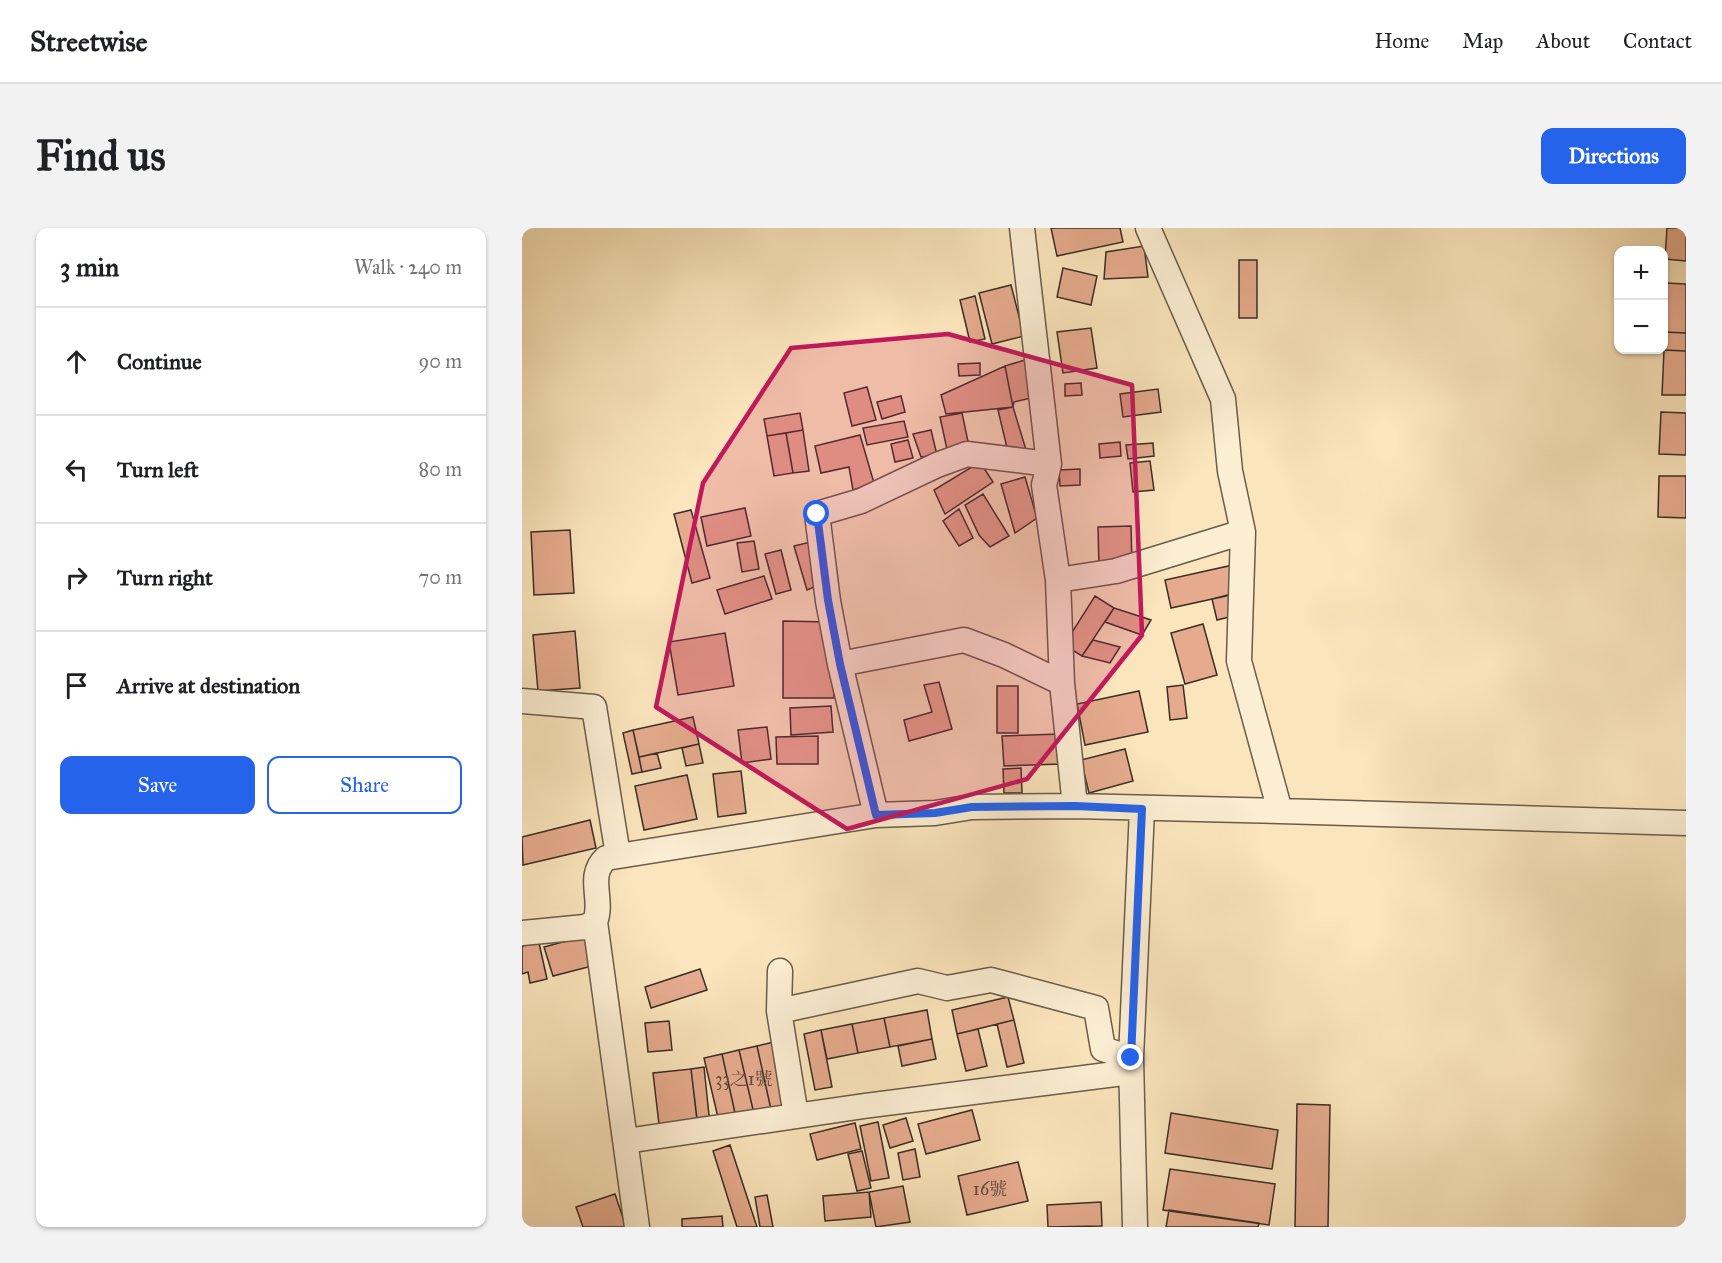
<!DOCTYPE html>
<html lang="en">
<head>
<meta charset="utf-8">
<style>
	body { margin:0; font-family:"IM FELL Great Primer","Noto Serif TC",serif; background:#f2f2f2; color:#202124 }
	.controls { position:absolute; right:18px; top:18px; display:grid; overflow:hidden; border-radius:12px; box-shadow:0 2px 4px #0004 }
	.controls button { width:54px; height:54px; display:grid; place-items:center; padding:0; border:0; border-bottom:2px solid #e0e0e0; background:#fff; color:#202124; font:30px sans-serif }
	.stop { position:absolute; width:18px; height:18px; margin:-14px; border:4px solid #2563eb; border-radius:50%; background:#fff }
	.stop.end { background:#2563eb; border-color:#fff; box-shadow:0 2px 6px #0008 }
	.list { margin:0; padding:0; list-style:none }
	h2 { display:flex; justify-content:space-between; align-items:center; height:78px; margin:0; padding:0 24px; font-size:26px }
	h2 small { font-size:20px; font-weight:400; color:#757577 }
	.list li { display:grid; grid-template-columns:39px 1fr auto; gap:18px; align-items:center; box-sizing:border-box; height:108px; padding:0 24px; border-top:2px solid #e0e0e0 }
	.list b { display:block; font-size:22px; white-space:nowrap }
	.list em { font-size:20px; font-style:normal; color:#757577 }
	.actions { display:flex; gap:12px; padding:18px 24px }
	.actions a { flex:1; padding:14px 0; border:2px solid #2563eb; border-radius:12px; text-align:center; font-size:21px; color:#2563eb }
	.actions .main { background:#2563eb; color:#fff }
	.icon { flex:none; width:33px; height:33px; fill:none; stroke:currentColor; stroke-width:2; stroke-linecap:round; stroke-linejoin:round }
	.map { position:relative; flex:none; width:1164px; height:999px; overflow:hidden; border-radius:12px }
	header { display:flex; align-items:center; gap:36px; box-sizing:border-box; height:84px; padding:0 30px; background:#fff; border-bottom:2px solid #e0e0e0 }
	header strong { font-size:28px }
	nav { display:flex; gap:33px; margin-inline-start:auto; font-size:21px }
	.intro { display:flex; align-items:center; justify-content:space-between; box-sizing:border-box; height:144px; padding:0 36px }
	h1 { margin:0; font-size:42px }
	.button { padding:15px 27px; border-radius:12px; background:#2563eb; color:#fff; font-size:21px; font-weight:700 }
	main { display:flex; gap:36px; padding:0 36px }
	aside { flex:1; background:#fff; border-radius:12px; box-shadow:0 2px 4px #0004 }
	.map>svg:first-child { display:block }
	.building { fill:#e6ab8e; stroke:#392e25; stroke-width:1.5 }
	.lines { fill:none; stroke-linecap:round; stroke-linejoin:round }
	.minor-casing { stroke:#6a5c4b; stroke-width:27 }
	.minor { stroke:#fceed3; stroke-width:24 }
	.route { stroke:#2563eb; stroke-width:8 }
	.marked { fill:#c2185b; fill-opacity:0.2; stroke:#c2185b; stroke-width:4.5; stroke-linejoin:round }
	.labels { text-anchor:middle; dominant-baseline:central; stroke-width:6; stroke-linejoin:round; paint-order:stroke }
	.number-label { font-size:18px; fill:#644d3f }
</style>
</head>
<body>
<header>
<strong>Streetwise</strong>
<nav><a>Home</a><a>Map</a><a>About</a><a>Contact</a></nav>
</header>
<div class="intro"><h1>Find us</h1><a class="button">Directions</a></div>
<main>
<aside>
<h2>3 min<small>Walk · 240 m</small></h2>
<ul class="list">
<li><svg class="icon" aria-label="ahead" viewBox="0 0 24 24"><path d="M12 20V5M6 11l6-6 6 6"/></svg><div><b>Continue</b></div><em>90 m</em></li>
<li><svg class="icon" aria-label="left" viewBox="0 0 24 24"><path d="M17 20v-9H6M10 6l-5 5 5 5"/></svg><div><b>Turn left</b></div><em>80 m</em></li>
<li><svg class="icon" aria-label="right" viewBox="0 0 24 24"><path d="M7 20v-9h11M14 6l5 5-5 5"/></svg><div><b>Turn right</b></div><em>70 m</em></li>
<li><svg class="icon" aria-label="arrive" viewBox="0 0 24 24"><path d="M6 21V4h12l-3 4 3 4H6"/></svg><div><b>Arrive at destination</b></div></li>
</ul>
<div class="actions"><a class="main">Save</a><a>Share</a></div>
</aside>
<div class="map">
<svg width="1164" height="999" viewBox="0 0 1164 999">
	<rect width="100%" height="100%" fill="#fbe5bc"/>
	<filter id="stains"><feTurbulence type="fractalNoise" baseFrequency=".00333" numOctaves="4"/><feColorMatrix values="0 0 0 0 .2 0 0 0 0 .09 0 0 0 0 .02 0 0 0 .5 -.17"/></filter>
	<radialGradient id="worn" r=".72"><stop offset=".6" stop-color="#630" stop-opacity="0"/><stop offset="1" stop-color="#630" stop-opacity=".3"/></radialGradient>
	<!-- building -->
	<path class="building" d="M529 0H598L601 14 535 28Z
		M1145 0H1164V33L1143 31Z
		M622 18 626 49 582 51 584 24Z
		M717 32H735V90H717Z
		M541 40 575 48 569 77 535 69Z
		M1144 55 1164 56V105L1142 104Z
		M489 57 502 108 470 116 457 65Z
		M453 68 463 111 448 114 438 72Z
		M569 100 575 140 541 145 535 104Z
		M1142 104 1164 105V123L1142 122Z
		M1142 122 1164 123V167H1140Z
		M503 132 513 169 492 174 491 179 483 138Z
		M458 135V147L437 148 436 136Z
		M483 138 491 179 424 186 419 167Z
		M559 155 560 167 543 168V156Z
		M345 159 354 192 330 198 322 165Z
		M636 161 639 184 601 189 598 166Z
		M379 168 383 184 360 191 355 174Z
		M491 179 505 225 486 224 476 182Z
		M1139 184 1164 185V227L1137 226Z
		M278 185 281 202 245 208 242 191Z
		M440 185 448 223 426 226 418 189Z
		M382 193 386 209 345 217 341 200Z
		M281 202 287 243 271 245 264 205Z
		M409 202 415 227 399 229 391 206Z
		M264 205 271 245 252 248 245 208Z
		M338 207 352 255 331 262 327 239 299 245 293 218Z
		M386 212 391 230 373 234 369 216Z
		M598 214 599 228 578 230 577 216Z
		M631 215 632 228 606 231 604 217Z
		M628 233 632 262 611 264 608 235Z
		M458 234 471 254 423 286 412 262Z
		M558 241V257L538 258 537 242Z
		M1137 248H1164V290L1136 289Z
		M503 249 515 290 493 305 479 256Z
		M461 266 487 308 468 319 457 307 443 277Z
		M223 280 229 308 185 318 179 289Z
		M437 281 451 310 437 318 421 293Z
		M169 282 188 350 170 355 152 286Z
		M609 298 610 339 577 340 576 299Z
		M48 302 52 365 12 367 9 304Z
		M232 313 237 341 220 344 215 315Z
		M293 313 297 357 285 362 272 318Z
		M259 322 269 362 254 366 243 326Z
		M711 337 718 365 649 380 643 352Z
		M242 348 250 371 203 386 195 362Z
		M710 366 715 387 695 392 690 371Z
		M573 368 592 380 560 428 542 417Z
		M592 380 629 392 620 407 583 394Z
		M261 393 307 394 312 470H261Z
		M681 396 695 447 663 456 649 405Z
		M53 403 58 460 16 463 11 407Z
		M203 405 212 458 156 467 147 414Z
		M571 412 598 419 588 435 560 428Z
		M417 454 430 501 387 513 382 492 410 484 402 457Z
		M661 457 665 490 648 492 645 459Z
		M475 458H496V505H475Z
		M617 463 626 504 563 517 555 476Z
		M309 478 311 504 269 507 268 480Z
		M171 489 177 516 117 529 111 502Z
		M245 499 249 531 220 535 216 502Z
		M111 502 120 544 110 546 101 505Z
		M538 506 539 536 482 538 480 508Z
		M296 508V536H255L254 509Z
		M177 516 181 535 164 538 160 520Z
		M603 521 611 553 567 565 559 532Z
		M135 525 139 540 120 544 117 529Z
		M499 540 500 565H482L481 541Z
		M219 543 224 585 196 589 191 546Z
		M165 547 175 591 122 602 113 558Z
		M68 592 74 620 1 637 0 609Z
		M63 708 70 738 31 748 22 719Z
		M17 715 25 751 8 755 6 744 0 746V718Z
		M178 741 185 762 129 780 123 759Z
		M486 769 492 792 435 806 430 782Z
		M405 782 410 811 368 819 362 790Z
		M362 790 368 819 336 825 330 796Z
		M492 792 502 835 485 839 475 796Z
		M147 793 150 822 126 824 123 795Z
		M330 796 336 825 305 831 299 802Z
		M456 801 465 838 444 843 435 806Z
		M299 802 310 859 293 862 282 806Z
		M410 811 414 831 380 838 376 818Z
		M252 814 268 882 250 886 235 818Z
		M235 818 250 886 233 890 217 822Z
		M217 822 233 890 215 894 200 826Z
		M200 826 215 894 198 898 182 830Z
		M182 839 188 897 176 899 169 841Z
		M169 841 176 901 138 905 131 845Z
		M775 876 808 877 806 999H773Z
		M450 882 458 912 404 926 396 896Z
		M649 885 756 902 750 941 643 925Z
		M384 890 391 913 368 920 361 897Z
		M356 894 367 950 349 953 338 898Z
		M333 895 339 921 295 932 288 906Z
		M208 917 235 999H215L191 923Z
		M393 921 398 949 381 952 376 925Z
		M340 923 349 960 335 963 326 926Z
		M496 934 506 973 445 987 436 948Z
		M648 941 753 956 747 997 641 982Z
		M381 958 388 994 354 999 347 964Z
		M347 964 349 989 303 993 301 968Z
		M93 966 104 999H61L54 979Z
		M245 967 251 999H238L233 969Z
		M579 974 580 998 526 999 525 977Z
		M647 982 737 995 736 999H644Z
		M200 988 201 999H160V991Z"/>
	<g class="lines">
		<!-- minor casing -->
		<g class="minor-casing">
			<path id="minor" d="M500 0 527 236 522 257 536 352 540 455 553 578
				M626 0 701 171 708 243 721 304 717 433 758 583
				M536 352 594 343 721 304
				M318 436 442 412 482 427 540 455
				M0 473 72 479 96 627
				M354 587 318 436 306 373 295 286 339 273 415 237 445 226 527 236
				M73 694 115 999
				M0 705 63 699 73 694C82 671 64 649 84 630L354 587 413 585 450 579 553 578 758 583 1164 595
				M258 743 257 783 274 888
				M257 783 396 753 425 760 469 752 574 780 581 821 609 830
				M104 913 342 878 609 844
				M613 999 609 830 620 581"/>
		</g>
		<!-- minor -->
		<use href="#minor" class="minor"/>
	</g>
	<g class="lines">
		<!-- route -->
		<path class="route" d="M295 286 306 372 318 436 354 587 413 585 450 579 553 578 620 581 609 830"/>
	</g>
	<!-- marked area -->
	<path class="marked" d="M426 106 610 157 620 407 505 551 325 601 134 479 181 255 269 120Z"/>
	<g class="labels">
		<!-- number labels -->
		<g class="number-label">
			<text x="222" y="851">33之1號</text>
			<text x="468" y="961">16號</text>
		</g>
	</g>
	<rect width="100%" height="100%" filter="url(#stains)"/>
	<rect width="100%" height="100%" fill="url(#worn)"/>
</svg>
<div class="controls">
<button>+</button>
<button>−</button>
</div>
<div class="stop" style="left:295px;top:286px"></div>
<div class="stop end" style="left:609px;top:830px"></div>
</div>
</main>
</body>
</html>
